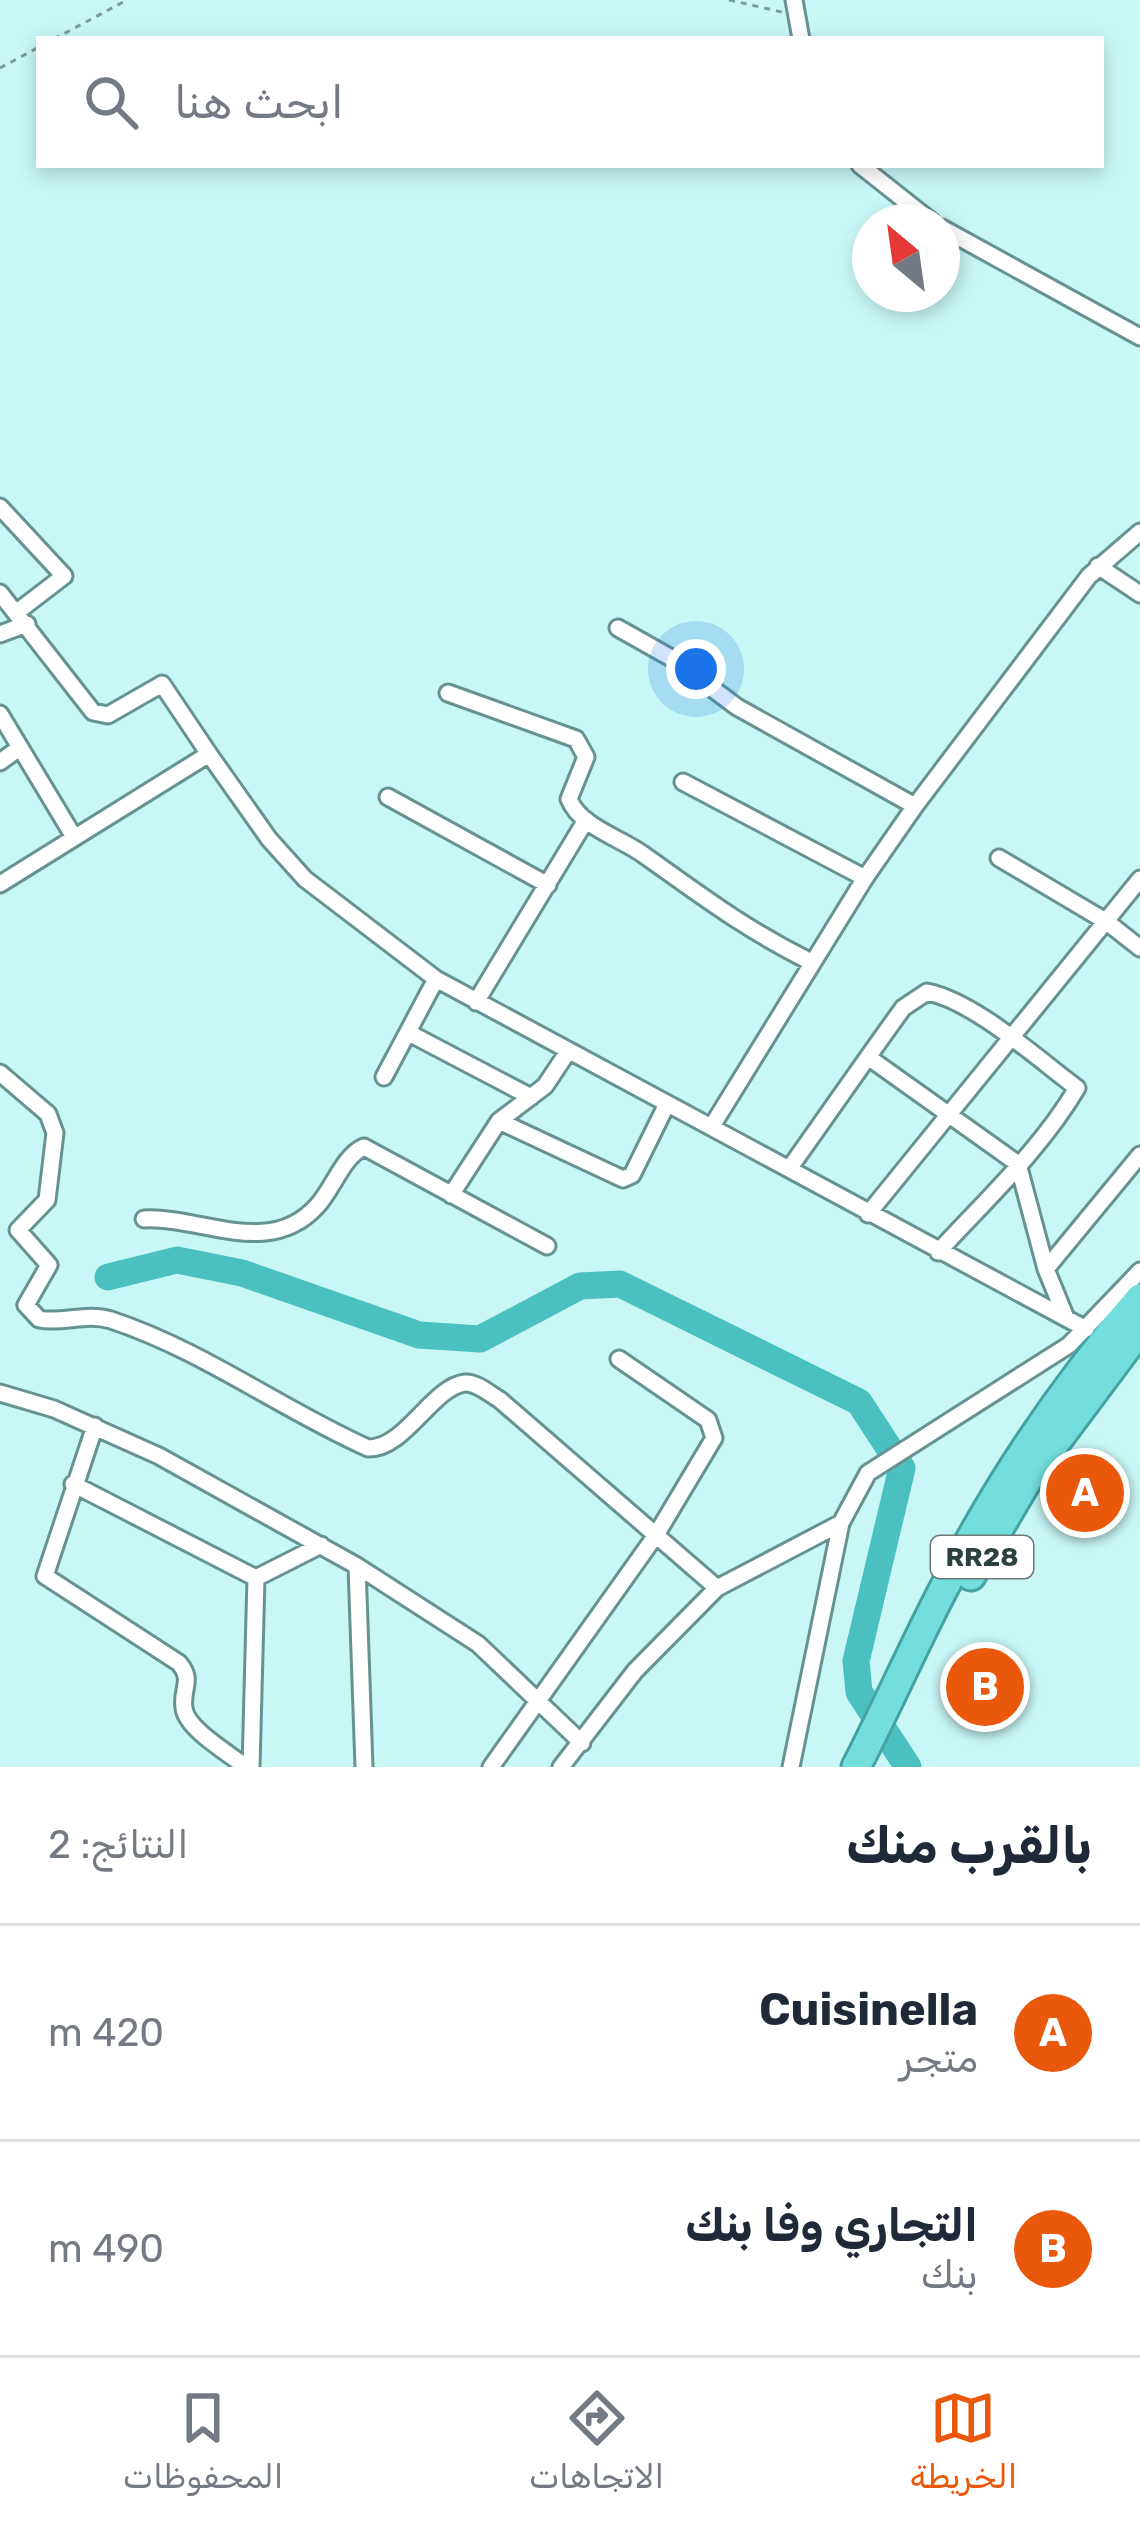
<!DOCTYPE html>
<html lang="ar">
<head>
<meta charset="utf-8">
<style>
	body { margin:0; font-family:Rubik,"Noto Naskh Arabic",sans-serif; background:#f2f2f3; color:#1f2937; direction:rtl }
	.compass { position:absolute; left:852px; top:204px; width:108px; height:108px; border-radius:50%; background:#fff; box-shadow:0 6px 18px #0003; rotate:331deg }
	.you { position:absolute; left:696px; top:669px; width:42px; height:42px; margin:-30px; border:9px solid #fff; border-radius:50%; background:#1a73e8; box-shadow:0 0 0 18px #1a73e833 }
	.badge { display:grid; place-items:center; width:78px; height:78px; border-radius:50%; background:#ea580c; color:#fff; font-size:39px; font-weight:700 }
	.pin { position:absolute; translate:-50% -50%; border:6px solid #fff; box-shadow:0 3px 12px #0006 }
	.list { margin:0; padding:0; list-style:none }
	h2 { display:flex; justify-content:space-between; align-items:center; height:156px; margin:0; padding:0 48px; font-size:51px }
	h2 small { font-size:39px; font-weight:400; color:#747a83 }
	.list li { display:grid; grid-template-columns:78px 1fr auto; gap:36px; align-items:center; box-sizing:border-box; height:216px; padding:0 48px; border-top:3px solid #e0e1e3 }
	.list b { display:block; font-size:45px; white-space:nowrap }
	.list p { margin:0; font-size:39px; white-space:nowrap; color:#747a83 }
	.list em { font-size:39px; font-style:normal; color:#747a83 }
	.icon { flex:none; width:66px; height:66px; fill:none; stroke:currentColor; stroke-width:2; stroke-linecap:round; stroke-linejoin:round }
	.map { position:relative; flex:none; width:1140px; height:1767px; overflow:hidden; direction:ltr }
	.search { position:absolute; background:#fff; box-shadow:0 6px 18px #0003; left:36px; right:36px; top:36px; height:132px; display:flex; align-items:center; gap:30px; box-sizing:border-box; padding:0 42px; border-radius:0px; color:#747a83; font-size:45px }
	.sheet { height:588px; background:#fff }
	nav { display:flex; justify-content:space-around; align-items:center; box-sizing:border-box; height:168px; border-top:3px solid #e0e1e3; background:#fff; font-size:33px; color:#747a83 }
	nav a { display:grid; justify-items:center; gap:6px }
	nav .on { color:#ea580c }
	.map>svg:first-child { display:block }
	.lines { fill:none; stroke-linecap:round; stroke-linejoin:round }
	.river { stroke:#4ac0c0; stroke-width:27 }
	.minor-casing { stroke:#669292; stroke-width:21 }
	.trunk-casing { stroke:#45a2a2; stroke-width:33 }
	.path { stroke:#7a9b9b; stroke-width:3; stroke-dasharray:6 6; stroke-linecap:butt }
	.minor { stroke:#fff; stroke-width:15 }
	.trunk { stroke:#74dedf; stroke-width:27 }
	.labels { text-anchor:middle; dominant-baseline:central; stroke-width:12; stroke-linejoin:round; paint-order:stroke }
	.shield { fill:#fff; stroke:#6c7979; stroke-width:3 }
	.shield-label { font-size:27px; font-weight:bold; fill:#2d4040 }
</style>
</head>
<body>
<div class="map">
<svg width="1140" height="1767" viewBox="0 0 1140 1767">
	<rect width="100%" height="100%" fill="#c8f7f6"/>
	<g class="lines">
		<!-- river -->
		<path class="river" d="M108 1277 177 1260 242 1273 419 1335 480 1339 580 1286 620 1284 859 1402 902 1468 856 1661 859 1692 908 1767"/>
		<!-- minor casing -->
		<g class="minor-casing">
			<path id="minor" d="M794 0 801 39
				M860 165 932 222
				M942 228 1140 337
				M0 507 64 576 17 612
				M1098 566 1140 594
				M0 593 93 712 108 715 162 684 209 754
				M618 628 673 659 737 707 915 806 865 878
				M0 634 27 624
				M448 693 576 739 586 757 569 799C580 827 621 838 644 855 703 897 745 929 811 962
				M0 714 74 837
				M0 762 18 749
				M683 782 865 878 712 1126
				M388 797 548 885
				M915 806 1089 576 1140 532
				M999 858 1107 922 1140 948
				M0 884 209 754 269 839 305 879 436 979 1086 1329
				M476 1002 586 820
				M409 1033 531 1097
				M0 1073 48 1114 55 1133 47 1200 18 1230 49 1265 26 1305 39 1319C64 1324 85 1312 111 1320 202 1350 281 1409 368 1448 405 1449 432 1387 465 1383 476 1382 490 1394 500 1400L717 1588
				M384 1077 436 979
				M499 1121 623 1179 632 1175 666 1106
				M789 1169 868 1057
				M451 1195 499 1121 545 1086 567 1053
				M868 1214 1140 879
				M144 1219C202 1216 269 1259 317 1206 333 1189 343 1156 364 1147L547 1246
				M938 1252C986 1200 1041 1149 1077 1088 1038 1059 974 1001 927 992L903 1008 868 1057 1018 1164 1046 1269 1066 1318
				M1046 1269 1140 1155
				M0 1393 54 1409 159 1456 357 1566 478 1644 582 1743
				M95 1426 45 1576 179 1663C194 1681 181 1688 184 1708 186 1729 230 1754 246 1767
				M73 1484 256 1578
				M357 1566 364 1767
				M256 1578 321 1545
				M251 1767 256 1578
				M491 1767 656 1535 714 1438 708 1420 619 1359
				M561 1767 635 1671 717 1588 841 1523
				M791 1767 841 1523 868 1473 1069 1345 1140 1271"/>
		</g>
		<!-- trunk casing -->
		<g class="trunk-casing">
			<path id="trunk" d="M971 1576 1027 1481 1140 1330
				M856 1767C887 1707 914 1645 945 1586 999 1482 1063 1386 1140 1298"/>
		</g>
		<!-- path -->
		<path class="path" d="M729 0 782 12
			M54 39 127 0
			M0 68 39 47"/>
		<!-- minor -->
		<use href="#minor" class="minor"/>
		<!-- trunk -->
		<use href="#trunk" class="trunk"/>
	</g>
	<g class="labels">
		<!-- shield labels -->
		<rect class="shield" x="931" y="1536" width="102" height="42" rx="9"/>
		<g class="shield-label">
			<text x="982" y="1557">RR28</text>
		</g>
	</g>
</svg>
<svg class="compass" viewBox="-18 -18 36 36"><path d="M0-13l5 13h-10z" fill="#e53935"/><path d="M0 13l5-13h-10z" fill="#747a83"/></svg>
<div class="you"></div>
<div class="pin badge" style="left:1085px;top:1493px">A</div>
<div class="pin badge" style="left:985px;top:1687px">B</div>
<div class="search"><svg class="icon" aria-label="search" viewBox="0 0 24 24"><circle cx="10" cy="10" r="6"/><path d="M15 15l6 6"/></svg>ابحث هنا</div>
</div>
<section class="sheet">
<h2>بالقرب منك<small>النتائج: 2</small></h2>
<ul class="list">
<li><span class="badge">A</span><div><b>Cuisinella</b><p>متجر</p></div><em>420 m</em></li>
<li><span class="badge">B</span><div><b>التجاري وفا بنك</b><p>بنك</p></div><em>490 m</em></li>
</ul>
</section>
<nav>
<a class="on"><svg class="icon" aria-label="map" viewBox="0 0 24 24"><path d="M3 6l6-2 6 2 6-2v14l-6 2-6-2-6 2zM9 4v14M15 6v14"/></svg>الخريطة</a>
<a><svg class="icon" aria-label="directions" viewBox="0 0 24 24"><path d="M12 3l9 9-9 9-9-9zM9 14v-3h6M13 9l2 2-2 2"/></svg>الاتجاهات</a>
<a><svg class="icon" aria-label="saved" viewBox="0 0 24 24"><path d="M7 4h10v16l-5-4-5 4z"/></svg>المحفوظات</a>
</nav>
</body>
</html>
